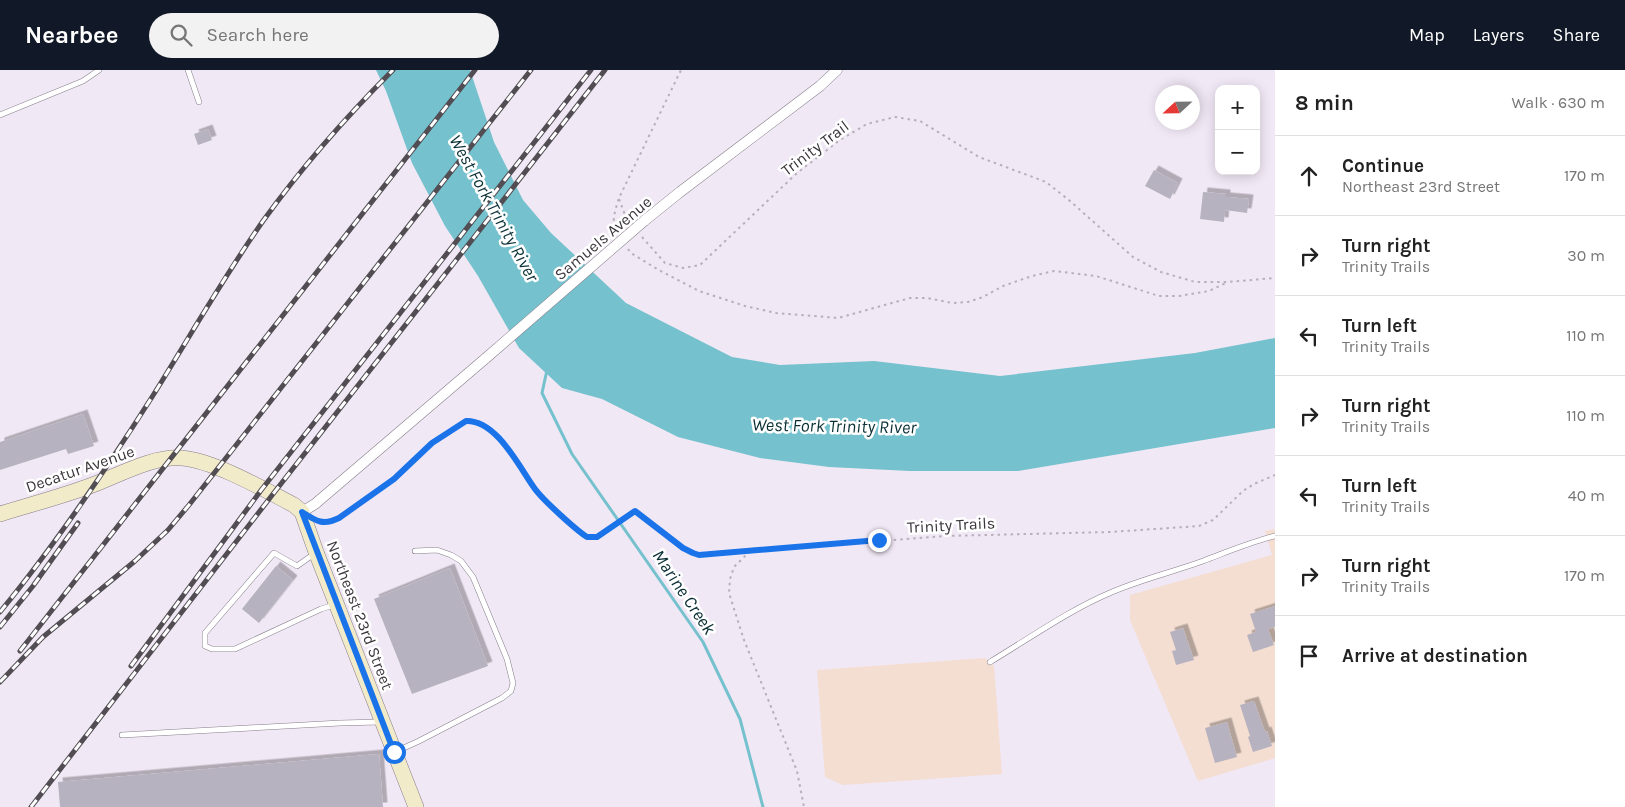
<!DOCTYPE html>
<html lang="en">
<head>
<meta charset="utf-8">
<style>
	body { margin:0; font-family:Karla,sans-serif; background:#f2f2f2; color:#222 }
	.controls { position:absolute; right:15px; top:15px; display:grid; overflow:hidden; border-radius:10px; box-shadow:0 2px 12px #0003 }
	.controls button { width:45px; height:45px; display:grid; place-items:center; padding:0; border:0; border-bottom:1px solid #e0e0e0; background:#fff; color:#222; font:25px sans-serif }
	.compass { position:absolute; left:1155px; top:15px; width:45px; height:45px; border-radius:50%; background:#fff; box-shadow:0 2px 12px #0003; rotate:248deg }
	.stop { position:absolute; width:15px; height:15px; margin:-11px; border:4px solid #1a73e8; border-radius:50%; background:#fff }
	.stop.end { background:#1a73e8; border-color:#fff; box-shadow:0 1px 5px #0008 }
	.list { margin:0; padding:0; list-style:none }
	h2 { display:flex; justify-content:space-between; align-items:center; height:65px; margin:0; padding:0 20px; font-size:21px }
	h2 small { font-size:16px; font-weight:400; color:#767676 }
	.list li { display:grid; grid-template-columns:32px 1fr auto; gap:15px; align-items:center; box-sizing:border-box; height:80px; padding:0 20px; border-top:1px solid #e0e0e0 }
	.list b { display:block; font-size:19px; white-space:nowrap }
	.list p { margin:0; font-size:16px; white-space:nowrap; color:#767676 }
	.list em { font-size:16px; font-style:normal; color:#767676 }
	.icon { flex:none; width:28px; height:28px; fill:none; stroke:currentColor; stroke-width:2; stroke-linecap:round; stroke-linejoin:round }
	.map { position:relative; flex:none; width:1275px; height:737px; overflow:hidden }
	header { display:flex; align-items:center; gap:30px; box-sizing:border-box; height:70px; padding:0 25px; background:#111827; color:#fff }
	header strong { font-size:24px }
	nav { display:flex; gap:28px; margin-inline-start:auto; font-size:18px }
	.search { width:350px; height:45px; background:#f2f2f2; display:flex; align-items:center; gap:12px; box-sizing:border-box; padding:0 18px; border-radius:28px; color:#767676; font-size:19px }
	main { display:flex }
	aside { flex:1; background:#fff }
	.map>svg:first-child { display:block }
	.industrial { fill:#f4ddd1 }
	.water { fill:#75c1cd }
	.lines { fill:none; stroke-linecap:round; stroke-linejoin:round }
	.stream { stroke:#75c1cd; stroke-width:3 }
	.building { fill:#b7b2bf; filter:url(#shadow) }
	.lane-casing { stroke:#867e8a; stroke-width:6 }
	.street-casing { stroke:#867e8a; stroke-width:11 }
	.secondary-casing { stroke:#867e8a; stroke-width:16 }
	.path { stroke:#b7afba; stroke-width:2; stroke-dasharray:2.5 4; stroke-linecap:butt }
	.lane { stroke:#fff; stroke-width:5 }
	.street { stroke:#fff; stroke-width:10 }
	.secondary { stroke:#f2ebca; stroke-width:15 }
	.rail-casing { stroke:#524d53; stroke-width:5 }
	.rail { stroke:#fff; stroke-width:3; stroke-dasharray:9; stroke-linecap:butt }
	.street-bridge-casing { stroke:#867e8a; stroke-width:11; stroke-linecap:butt }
	.street-bridge { stroke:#fff; stroke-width:10 }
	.route { stroke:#1a73e8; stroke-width:6 }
	.labels { text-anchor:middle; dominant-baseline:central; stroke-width:5; stroke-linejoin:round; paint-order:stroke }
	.street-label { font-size:16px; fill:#3a363b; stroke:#fff }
	.water-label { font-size:18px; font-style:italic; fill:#0a3036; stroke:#fff }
</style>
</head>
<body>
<header>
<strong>Nearbee</strong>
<div class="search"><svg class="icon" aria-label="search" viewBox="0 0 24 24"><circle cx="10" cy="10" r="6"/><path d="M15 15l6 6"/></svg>Search here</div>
<nav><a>Map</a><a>Layers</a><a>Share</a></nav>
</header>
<main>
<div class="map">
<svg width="1275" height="737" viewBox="0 0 1275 737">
	<defs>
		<filter id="shadow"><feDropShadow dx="4.5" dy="-4.5" stdDeviation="0" flood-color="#0004"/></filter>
	</defs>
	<rect width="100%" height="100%" fill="#f1e8f5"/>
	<!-- industrial -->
	<path class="industrial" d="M1275 459V688L1198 711 1130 550V525L1272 485 1265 461Z
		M985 588 994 596 1002 704 843 715 825 707 817 600Z"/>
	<!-- water -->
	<path class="water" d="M376 0H470L494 72 523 130 551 163 626 233 732 287 780 295 874 291 1000 306 1195 283 1275 268V358L1018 401H910L829 397 760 388 678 367 602 329 562 318 519 278 478 206 445 156 412 93 386 21Z"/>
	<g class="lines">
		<!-- stream -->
		<path class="stream" d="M547 300 542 323 572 384 703 572 740 649 763 737"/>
	</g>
	<!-- building -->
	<path class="building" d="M208 59 212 70 198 75 194 64Z
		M1154 100 1178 113 1170 129 1145 116Z
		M1203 122 1226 124V127L1249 129 1247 143 1225 140 1224 152 1200 149Z
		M83 344 94 376 68 384 66 379 0 400V372Z
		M276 496 293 510 259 553 242 539Z
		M450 498 488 596 412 624 374 529Z
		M1275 536V557L1268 559 1274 575 1253 582 1247 565 1256 562 1250 544Z
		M1183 558 1194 590 1176 595 1172 581 1176 580 1170 562Z
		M1254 631 1265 662 1267 661 1272 676 1253 682 1248 667 1250 666 1240 635Z
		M1227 652 1237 687 1215 693 1205 658Z
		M379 684 383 737H60L58 712Z"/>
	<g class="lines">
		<!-- lane casing -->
		<g class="lane-casing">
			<path id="lane" d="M188 0 199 32
				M0 45 83 11 99 0
				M314 484 297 496 274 483 205 563V576L212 579H235L321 539 334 535
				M990 592C1030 568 1069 540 1112 522 1142 509 1173 502 1203 491 1227 482 1250 472 1275 466
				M122 665 340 653 380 652
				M397 681 419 671 502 628 511 621 513 613 507 589 473 507 461 491 451 485 437 480 415 481"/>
		</g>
		<!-- street casing -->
		<g class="street-casing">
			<path id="street" d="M644 151 680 122 820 16 837 0
				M302 442 315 434 486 288"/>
		</g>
		<!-- secondary casing -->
		<g class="secondary-casing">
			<path id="secondary" d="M0 444C32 434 64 426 95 414 121 404 153 386 182 388 215 391 265 420 294 435L302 442 316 482 416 737"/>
		</g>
		<!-- path -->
		<path class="path" d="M619 129 625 145 630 151
			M617 163C610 153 616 138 619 128L681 0
			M642 167 665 193 683 198 700 195 797 103 840 70 867 54 895 47 920 51 979 87 1046 112 1070 131 1133 187 1161 202 1195 212H1228L1275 208
			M628 179 631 183 657 199 699 221 745 236 776 243 838 248 910 228H927L952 233 968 232 983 227 1003 216 1032 206 1054 201 1096 206 1159 226H1179L1209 221 1228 212
			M319 452 334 451 339 448 394 409 432 373 466 351C497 350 519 397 535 419 543 430 576 460 587 467H597L635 441 638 442C655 455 679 481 699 485L945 466 1110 462 1199 456 1213 450 1243 421 1254 414 1275 405
			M750 481 734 497 730 509 729 523 744 570 797 701 804 737"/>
		<!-- lane -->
		<use href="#lane" class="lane"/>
		<!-- street -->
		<use href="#street" class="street"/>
		<!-- secondary -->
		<use href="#secondary" class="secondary"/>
		<!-- rail casing -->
		<g class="rail-casing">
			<path id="rail" d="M0 542C56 474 105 401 152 327 189 268 223 208 263 151 302 97 346 47 393 0
				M0 557 33 516 78 453
				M20 581 475 0
				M131 596 262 419 591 0
				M0 612 43 567 135 491 168 460 189 435 531 0
				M31 737 273 424 605 0"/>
		</g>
		<!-- rail -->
		<use href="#rail" class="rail"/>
		<!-- street-bridge casing -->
		<g class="street-bridge-casing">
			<path id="street-bridge" d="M486 288 644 151"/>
		</g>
		<!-- street-bridge -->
		<use href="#street-bridge" class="street-bridge"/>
	</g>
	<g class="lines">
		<!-- route -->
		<path class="route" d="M394 682 302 442C316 451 323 456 339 448L394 409 432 373 466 351C497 350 519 397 535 419 543 430 576 460 587 467H597L635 441 683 478 693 483 699 485 879 470"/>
	</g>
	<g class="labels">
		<!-- street labels -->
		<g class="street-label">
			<text transform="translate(815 78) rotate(-37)">Trinity Trail</text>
			<text transform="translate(603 168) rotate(-40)">Samuels Avenue</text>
			<text transform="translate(80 399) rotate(-19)">Decatur Avenue</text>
			<text transform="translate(951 455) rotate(-3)">Trinity Trails</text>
			<text transform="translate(360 545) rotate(69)">Northeast 23rd Street</text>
		</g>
		<!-- water labels -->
		<g class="water-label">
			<text transform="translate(494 138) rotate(61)">West Fork Trinity River</text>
			<text transform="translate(834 356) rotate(1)">West Fork Trinity River</text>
			<text transform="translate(684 522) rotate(56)">Marine Creek</text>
		</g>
	</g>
</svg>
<div class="controls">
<button>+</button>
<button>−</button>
</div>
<svg class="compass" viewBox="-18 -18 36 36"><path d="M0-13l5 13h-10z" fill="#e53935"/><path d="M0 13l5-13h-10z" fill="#767676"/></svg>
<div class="stop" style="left:394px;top:682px"></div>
<div class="stop end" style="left:879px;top:470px"></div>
</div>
<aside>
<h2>8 min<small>Walk · 630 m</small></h2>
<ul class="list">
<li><svg class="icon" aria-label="ahead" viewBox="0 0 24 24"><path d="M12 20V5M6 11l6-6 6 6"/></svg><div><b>Continue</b><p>Northeast 23rd Street</p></div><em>170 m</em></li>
<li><svg class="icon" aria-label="right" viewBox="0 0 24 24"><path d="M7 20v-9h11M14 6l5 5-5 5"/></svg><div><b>Turn right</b><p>Trinity Trails</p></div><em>30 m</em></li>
<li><svg class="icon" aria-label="left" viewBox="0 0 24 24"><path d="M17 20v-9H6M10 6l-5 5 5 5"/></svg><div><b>Turn left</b><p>Trinity Trails</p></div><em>110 m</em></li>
<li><svg class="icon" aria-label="right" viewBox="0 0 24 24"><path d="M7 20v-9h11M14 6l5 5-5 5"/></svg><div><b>Turn right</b><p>Trinity Trails</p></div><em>110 m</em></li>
<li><svg class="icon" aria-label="left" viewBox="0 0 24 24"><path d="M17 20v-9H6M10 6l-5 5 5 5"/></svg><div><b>Turn left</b><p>Trinity Trails</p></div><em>40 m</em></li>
<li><svg class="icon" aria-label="right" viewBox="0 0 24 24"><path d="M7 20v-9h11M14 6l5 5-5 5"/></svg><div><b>Turn right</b><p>Trinity Trails</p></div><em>170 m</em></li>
<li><svg class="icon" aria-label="arrive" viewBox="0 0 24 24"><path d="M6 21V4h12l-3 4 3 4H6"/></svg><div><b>Arrive at destination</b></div></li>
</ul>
</aside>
</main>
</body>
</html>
